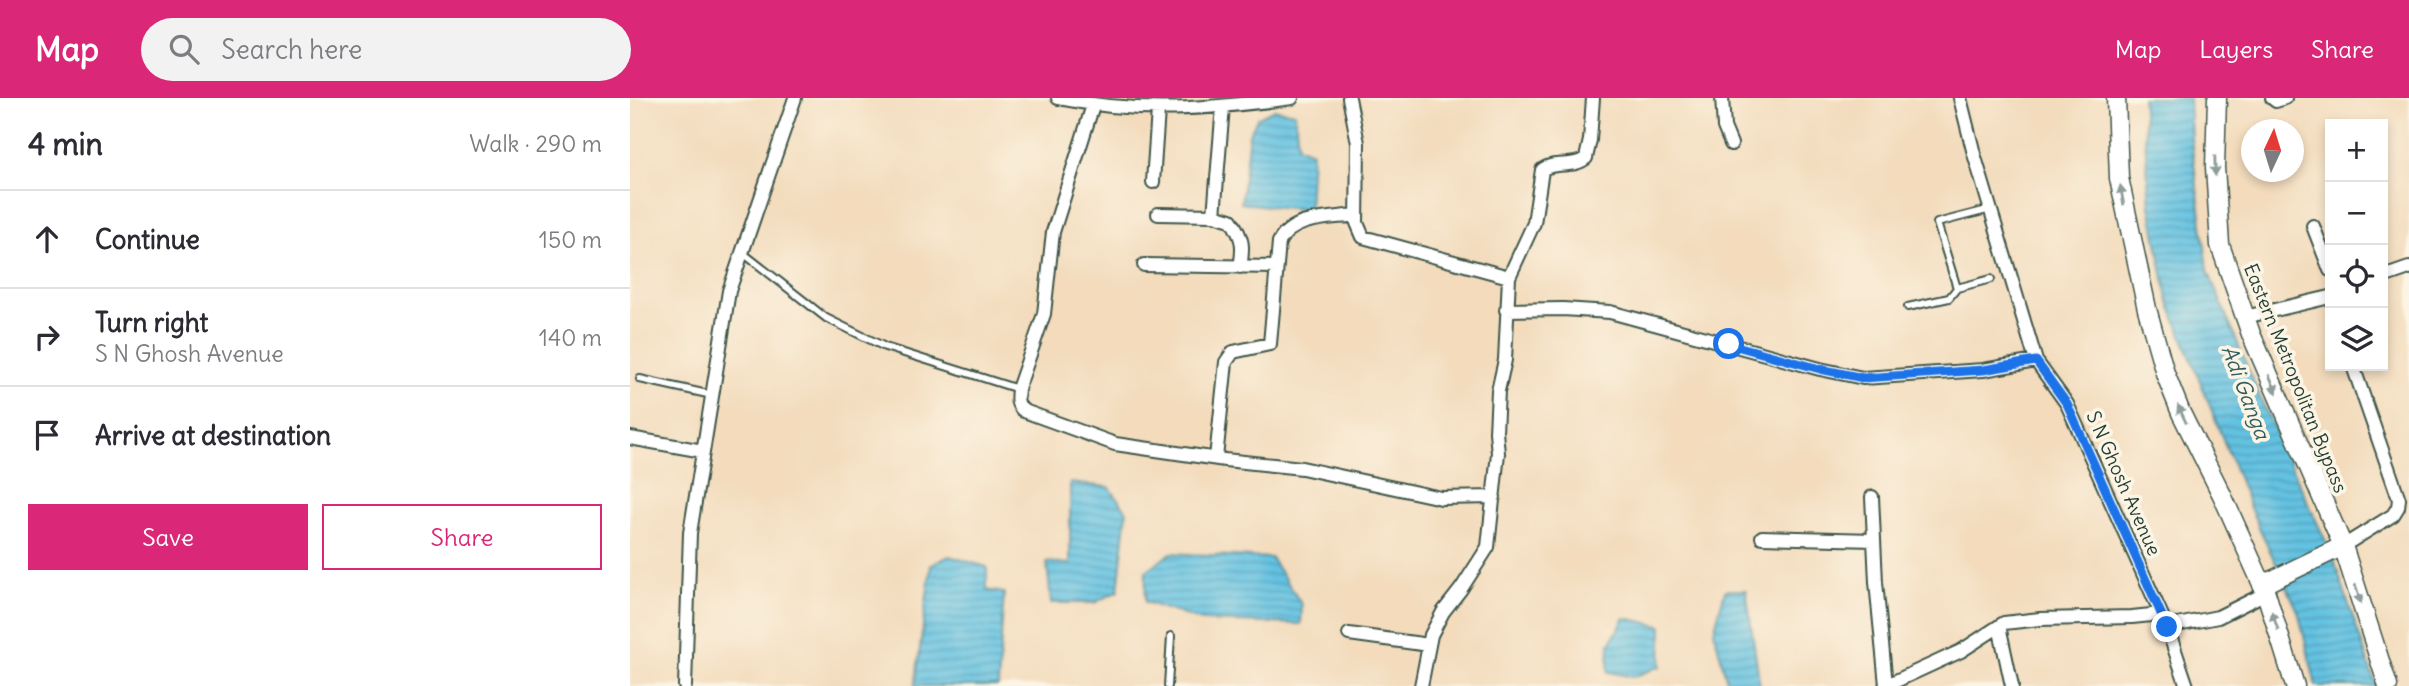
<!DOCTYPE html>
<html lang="en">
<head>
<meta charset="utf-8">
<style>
	body { margin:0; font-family:Delius,sans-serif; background:#f2f2f3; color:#2b2b33 }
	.controls { position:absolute; right:21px; top:21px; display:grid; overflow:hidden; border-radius:0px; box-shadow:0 4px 10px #0003 }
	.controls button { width:63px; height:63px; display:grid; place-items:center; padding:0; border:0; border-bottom:2px solid #e1e1e2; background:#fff; color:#2b2b33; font:35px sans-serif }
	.compass { position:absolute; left:1611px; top:21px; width:63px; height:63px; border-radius:50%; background:#fff; box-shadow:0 4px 10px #0003; rotate:4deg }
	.stop { position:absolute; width:21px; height:21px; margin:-16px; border:5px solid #1a73e8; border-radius:50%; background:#fff }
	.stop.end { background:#1a73e8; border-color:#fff; box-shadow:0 2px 7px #0008 }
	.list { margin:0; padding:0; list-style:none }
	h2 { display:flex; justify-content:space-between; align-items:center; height:91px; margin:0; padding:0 28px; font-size:30px }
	h2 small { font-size:23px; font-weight:400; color:#7c7c81 }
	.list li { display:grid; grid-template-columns:46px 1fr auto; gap:21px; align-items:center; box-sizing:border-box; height:98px; padding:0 28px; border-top:2px solid #e1e1e2 }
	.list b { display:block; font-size:26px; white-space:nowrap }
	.list p { margin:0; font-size:23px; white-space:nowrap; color:#7c7c81 }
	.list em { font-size:23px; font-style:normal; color:#7c7c81 }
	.actions { display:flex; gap:14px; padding:21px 28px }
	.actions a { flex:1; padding:16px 0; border:2px solid #db2777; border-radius:0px; text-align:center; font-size:24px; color:#db2777 }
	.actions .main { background:#db2777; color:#fff }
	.icon { flex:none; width:38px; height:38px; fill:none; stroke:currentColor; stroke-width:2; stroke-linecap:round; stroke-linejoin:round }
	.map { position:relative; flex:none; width:1779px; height:588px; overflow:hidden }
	header { display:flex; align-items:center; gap:42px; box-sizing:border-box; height:98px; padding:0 35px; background:#db2777; color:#fff }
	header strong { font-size:33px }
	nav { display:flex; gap:38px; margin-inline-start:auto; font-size:24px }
	.search { width:490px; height:63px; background:#f2f2f3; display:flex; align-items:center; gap:18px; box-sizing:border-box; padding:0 24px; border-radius:38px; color:#7c7c81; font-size:26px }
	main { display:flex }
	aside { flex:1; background:#fff }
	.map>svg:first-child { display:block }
	.water { fill:url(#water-rules); stroke:#42808b; stroke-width:2 }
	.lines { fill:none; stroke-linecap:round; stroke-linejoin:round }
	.service-casing { stroke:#3f5548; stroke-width:10 }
	.minor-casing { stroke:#3f5548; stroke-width:16 }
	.primary-casing { stroke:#3f5548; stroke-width:21 }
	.service { stroke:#fff; stroke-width:6 }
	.minor { stroke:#fff; stroke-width:12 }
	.primary { stroke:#fff; stroke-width:18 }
	.oneway { fill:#8f9e9a }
	.route { stroke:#1a73e8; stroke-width:9 }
	.labels { text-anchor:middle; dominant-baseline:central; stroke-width:7; stroke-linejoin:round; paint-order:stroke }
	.street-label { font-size:19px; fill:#1f3d34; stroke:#fcf5e5 }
	.water-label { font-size:21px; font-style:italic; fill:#305e60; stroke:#fcf5e5 }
</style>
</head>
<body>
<header>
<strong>Map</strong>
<div class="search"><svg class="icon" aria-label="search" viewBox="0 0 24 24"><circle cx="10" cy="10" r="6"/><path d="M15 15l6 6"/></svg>Search here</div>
<nav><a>Map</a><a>Layers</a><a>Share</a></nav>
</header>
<main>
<aside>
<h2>4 min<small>Walk · 290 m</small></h2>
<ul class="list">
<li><svg class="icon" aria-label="ahead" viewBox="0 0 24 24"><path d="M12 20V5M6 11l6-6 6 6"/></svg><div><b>Continue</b></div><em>150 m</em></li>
<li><svg class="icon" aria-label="right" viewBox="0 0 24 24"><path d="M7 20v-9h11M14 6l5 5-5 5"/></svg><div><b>Turn right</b><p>S N Ghosh Avenue</p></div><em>140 m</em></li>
<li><svg class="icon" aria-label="arrive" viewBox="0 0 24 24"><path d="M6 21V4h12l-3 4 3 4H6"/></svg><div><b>Arrive at destination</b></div></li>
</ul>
<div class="actions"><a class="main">Save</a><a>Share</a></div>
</aside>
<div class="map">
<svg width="1779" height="588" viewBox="0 0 1779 588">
	<defs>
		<pattern id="water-rules" width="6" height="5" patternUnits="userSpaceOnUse" patternTransform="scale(1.75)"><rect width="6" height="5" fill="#64c2e2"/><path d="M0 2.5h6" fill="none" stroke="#529fb8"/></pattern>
	</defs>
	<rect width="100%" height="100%" fill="#fcf5e5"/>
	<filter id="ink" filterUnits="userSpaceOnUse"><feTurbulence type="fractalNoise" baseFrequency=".0143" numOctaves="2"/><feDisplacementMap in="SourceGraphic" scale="14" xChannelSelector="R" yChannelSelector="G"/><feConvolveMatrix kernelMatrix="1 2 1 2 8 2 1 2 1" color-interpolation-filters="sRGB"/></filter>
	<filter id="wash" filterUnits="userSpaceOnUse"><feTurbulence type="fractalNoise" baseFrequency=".00686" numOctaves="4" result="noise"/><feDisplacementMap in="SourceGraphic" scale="28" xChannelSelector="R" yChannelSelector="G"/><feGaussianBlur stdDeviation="1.57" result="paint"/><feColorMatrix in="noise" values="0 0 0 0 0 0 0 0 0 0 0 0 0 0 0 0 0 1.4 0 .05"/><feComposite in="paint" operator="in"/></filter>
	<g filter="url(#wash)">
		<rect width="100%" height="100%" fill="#f3dbbc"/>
		<!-- water -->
		<path class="water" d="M1512 0H1559L1561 41 1578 173 1631 302 1703 459 1746 588H1686L1668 513 1621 412 1538 202 1520 108Z
			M644 11 665 15 668 48 682 54 679 112 611 105 619 36 628 19Z
			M440 385 479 389 497 413 488 493 464 505H421L417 464 440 466Z
			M541 455 641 460 672 507 671 526 572 523 515 504 516 473Z
			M319 458 357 469V492L374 495 368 588H285L301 467Z
			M1095 492H1116L1130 588H1098L1084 533Z
			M995 520 1032 528 1031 568 1003 579 978 574 979 547Z"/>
	</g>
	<g filter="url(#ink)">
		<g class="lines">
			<!-- service casing -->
			<g class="service-casing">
				<path id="service" d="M113 155 196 220 255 249 388 291
					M1327 190 1361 181
					M1278 209 1319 200 1327 190 1307 125 1361 111
					M10 281 82 297
					M538 588 541 538"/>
			</g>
			<!-- minor casing -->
			<g class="minor-casing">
				<path id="minor" d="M428 0C509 17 580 11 662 0
					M719 0 728 45 727 125 733 139 879 179 904 125 912 72C924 62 943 71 956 60L960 42 963 0
					M1092 0 1094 29 1101 46
					M1330 0 1344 56 1406 263 1437 306 1537 529 1557 588
					M1642 0 1646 3 1655 0
					M463 7 423 134 414 216 388 291C387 301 386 307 394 313L485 346 595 362 672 370 811 400 864 399
					M593 8 584 117 601 122C613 140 614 148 610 169
					M523 84 528 12
					M528 116 584 117
					M1683 128 1700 172
					M514 167 647 169
					M1753 179 1779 170
					M876 212 933 211 980 214 1190 271 1233 280 1353 272 1406 263
					M1615 219 1700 199
					M0 340 73 353
					M586 360 596 264 603 254 640 246 649 144C663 118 700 121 726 117
					M1242 399 1246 484 1256 587
					M1132 439 1244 442
					M1713 448 1763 417 1768 409 1769 401 1723 268
					M1369 528 1382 588
					M1537 529 1588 519 1636 495
					M719 536 799 547
					M55 588 60 435 99 193 165 0
					M791 588 801 537 813 514 831 491 858 449 868 355 866 334 868 293 875 262 879 179
					M1255 588 1331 553 1374 525 1410 521 1502 519 1531 516"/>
			</g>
			<!-- primary casing -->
			<g class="primary-casing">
				<path id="primary" d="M1486 0 1489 80 1517 211 1535 275 1551 315 1592 397 1636 495 1665 588
					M1587 0 1585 69 1590 147 1621 236 1713 448 1758 588
					M1632 487 1713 448"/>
			</g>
			<!-- service -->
			<use href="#service" class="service"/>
			<!-- minor -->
			<use href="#minor" class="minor"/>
			<!-- primary -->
			<use href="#primary" class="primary"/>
		</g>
		<!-- one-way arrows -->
		<defs><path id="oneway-solid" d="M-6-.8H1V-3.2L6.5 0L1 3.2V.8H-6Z" transform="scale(1.75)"/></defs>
		<g class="oneway">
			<use href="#oneway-solid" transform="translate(1585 68) rotate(89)"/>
			<use href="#oneway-solid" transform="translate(1492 97) rotate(-100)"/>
			<use href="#oneway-solid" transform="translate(1643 286) rotate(66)"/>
			<use href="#oneway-solid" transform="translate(1552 316) rotate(-115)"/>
			<use href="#oneway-solid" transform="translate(1728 496) rotate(72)"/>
			<use href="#oneway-solid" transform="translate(1645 523) rotate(-109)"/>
		</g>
	</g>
	<g class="lines" filter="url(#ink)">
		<!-- route -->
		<path class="route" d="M1099 246 1190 271 1233 280 1353 272 1406 263 1437 306 1537 529"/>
	</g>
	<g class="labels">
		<!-- street labels -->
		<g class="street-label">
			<text transform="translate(1666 280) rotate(68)">Eastern Metropolitan Bypass</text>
			<text transform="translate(1494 385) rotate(66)">S N Ghosh Avenue</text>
		</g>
		<!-- water labels -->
		<g class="water-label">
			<text transform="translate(1616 294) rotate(69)">Adi Ganga</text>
		</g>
	</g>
</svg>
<div class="controls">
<button>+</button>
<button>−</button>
<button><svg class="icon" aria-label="locate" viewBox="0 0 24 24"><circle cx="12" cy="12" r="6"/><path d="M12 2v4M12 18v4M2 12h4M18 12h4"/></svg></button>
<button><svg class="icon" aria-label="layers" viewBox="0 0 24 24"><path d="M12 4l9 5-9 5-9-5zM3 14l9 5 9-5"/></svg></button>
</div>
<svg class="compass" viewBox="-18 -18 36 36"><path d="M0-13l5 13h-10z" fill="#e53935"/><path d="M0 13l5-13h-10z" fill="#7c7c81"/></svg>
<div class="stop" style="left:1099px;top:246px"></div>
<div class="stop end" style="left:1537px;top:529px"></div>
</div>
</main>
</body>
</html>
